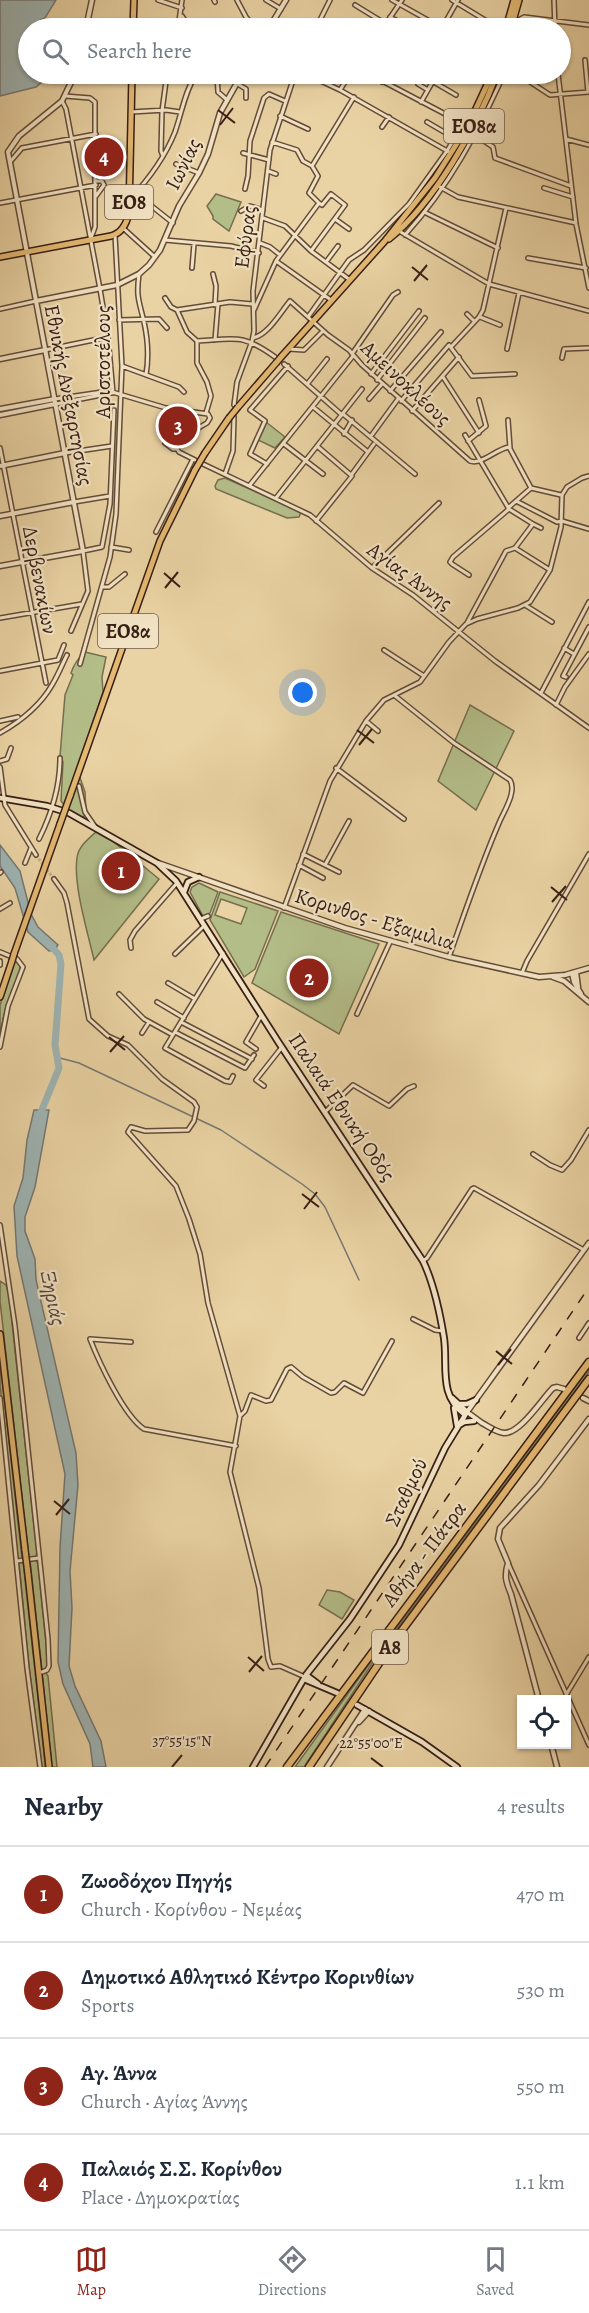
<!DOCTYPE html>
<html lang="en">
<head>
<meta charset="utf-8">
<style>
	body { margin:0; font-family:Alegreya,serif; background:#f6f6f7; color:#1f2937 }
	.controls { position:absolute; right:18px; bottom:18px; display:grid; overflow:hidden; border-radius:0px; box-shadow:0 2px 4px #0004 }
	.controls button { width:54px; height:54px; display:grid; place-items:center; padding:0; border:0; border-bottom:2px solid #e0e1e3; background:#fff; color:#1f2937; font:30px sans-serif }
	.you { position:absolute; left:303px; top:693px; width:21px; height:21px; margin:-15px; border:4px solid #fff; border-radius:50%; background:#1a73e8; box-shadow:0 0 0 9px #1a73e833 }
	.badge { display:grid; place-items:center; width:39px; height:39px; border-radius:50%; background:#8f2418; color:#fff; font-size:20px; font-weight:700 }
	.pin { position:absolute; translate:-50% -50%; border:3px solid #fff; box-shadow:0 2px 6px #0006 }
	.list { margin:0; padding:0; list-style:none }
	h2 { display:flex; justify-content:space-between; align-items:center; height:78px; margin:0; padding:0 24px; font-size:26px }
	h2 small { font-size:20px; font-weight:400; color:#747a83 }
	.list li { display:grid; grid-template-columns:39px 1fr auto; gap:18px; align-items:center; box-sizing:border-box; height:96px; padding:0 24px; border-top:2px solid #e0e1e3 }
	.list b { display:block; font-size:22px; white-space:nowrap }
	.list p { margin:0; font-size:20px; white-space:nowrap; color:#747a83 }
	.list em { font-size:20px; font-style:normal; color:#747a83 }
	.icon { flex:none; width:33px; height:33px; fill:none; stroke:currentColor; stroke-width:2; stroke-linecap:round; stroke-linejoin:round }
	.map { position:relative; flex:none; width:589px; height:1767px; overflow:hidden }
	.search { position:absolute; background:#fff; box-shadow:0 2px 4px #0004; left:18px; right:18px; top:18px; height:66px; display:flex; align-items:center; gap:15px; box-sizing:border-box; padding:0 21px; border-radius:33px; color:#747a83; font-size:22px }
	.sheet { height:462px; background:#fff }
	nav { display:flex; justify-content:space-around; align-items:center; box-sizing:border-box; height:84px; border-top:2px solid #e0e1e3; background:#fff; font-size:16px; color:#747a83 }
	nav a { display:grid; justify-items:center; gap:3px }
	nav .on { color:#8f2418 }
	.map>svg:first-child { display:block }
	.green { fill:#b3bd88; stroke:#766e4f; stroke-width:1.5; fill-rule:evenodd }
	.water { fill:#9eb4b3; stroke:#757874; stroke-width:1.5 }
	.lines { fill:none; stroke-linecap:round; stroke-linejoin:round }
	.stream { stroke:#757874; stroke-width:1.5 }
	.river { stroke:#9eb4b3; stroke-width:7 }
	.minor-tunnel { stroke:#c6ae87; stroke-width:3; stroke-dasharray:3 1.5; stroke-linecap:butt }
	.minor-casing { stroke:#644c39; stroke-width:6 }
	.tertiary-casing { stroke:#644c39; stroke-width:7 }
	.secondary-casing { stroke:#381f16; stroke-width:8 }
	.primary-casing { stroke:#381f16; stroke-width:8 }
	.trunk-casing { stroke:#381f16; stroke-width:8 }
	.motorway-casing { stroke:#381f16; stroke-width:9 }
	.minor { stroke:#f1e2c3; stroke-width:3 }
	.tertiary { stroke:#f1e2c3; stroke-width:4 }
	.secondary { stroke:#f1e2c3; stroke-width:4.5 }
	.primary { stroke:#e4b972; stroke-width:5 }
	.trunk { stroke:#e4b972; stroke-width:5 }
	.motorway { stroke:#e4b972; stroke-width:6 }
	.rail { stroke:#381f16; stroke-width:1.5; stroke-dasharray:10 10; stroke-linecap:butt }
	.trunk-bridge-casing { stroke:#381f16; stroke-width:8; stroke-linecap:butt }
	.trunk-bridge { stroke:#e4b972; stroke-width:5 }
	.ticks { fill:none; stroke:#381f16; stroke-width:2 }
	.labels { text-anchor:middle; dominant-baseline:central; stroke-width:4.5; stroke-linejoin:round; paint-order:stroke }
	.shield { fill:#f1e2c3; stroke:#705a4a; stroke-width:1.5 }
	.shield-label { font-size:20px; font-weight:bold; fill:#381f16 }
	.street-label { font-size:21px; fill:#381f16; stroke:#f1e2c3 }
	.water-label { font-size:22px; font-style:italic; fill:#52443d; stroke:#f1e2c3 }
	.ticks-label { font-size:15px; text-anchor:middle; fill:#381f16; stroke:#f1e2c3; stroke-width:4.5; stroke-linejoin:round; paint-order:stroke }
</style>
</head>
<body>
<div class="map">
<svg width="589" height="1767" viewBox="0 0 589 1767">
	<rect width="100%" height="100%" fill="#e9d2a3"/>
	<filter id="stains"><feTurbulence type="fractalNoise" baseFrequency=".00333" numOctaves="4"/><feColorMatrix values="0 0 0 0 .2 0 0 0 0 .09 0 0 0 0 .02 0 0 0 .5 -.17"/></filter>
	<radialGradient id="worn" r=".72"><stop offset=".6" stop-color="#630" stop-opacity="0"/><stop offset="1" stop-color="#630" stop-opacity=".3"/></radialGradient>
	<!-- green -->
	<path class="green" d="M216 194 241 202 229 231 213 219V216L207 206Z
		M266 422 285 437 275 448 258 440Z
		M225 478 301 512 299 517 287 518 216 489 215 486 218 480Z
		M85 652 106 657 102 677 103 692 77 769 85 792 86 812 83 818 68 810 61 801 63 762 60 756 65 695 73 675 71 673C74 664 78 658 85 652Z
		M470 705 514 731 476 810 438 781Z
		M96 832 110 839 159 879 94 960C88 933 73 885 77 858 78 847 88 839 96 832Z
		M199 883 218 892 210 913 203 916 190 892 192 887Z
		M220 892 278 911 255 969 244 977 210 920ZM221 899 247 908 241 924 215 915Z
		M281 912 379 944 339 1034 252 983Z
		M15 960 20 966V970L4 1015 0 1034V1005Z
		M0 1281 6 1285 9 1295 37 1553 35 1557 29 1558 0 1301Z
		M0 1361 22 1559 18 1560 0 1384Z
		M589 1369V1372L379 1653 304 1767H295L378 1652Z
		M30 1560H36L38 1564 48 1663 46 1670 42 1671Z
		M23 1562 45 1763V1767H42L29 1667 19 1563Z
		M327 1590 340 1592 354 1600 342 1619 319 1605Z
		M42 1673H46L48 1676 57 1767H52Z"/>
	<!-- water -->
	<path class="water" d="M0 0H56L45 18 41 20 43 28H28V74H51L36 87 0 96Z
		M0 845 20 871 31 914 38 927 58 945 55 950 49 951 28 932 15 888 0 866Z
		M34 1110H49L35 1187 25 1217V1231L35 1259 36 1280 76 1453 78 1485 70 1571 72 1608 69 1666 75 1686 101 1741 106 1767H93L90 1744 63 1684 58 1662 60 1547 65 1474 17 1256 14 1206 23 1178 27 1140Z"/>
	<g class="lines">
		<!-- stream -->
		<path class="stream" d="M56 1057 79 1063 221 1130 302 1184 315 1194 325 1207 359 1280"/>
		<!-- river -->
		<path class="river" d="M39 1117 59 1068 55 1045 61 964 59 955 50 945"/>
		<!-- minor-tunnel -->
		<path class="minor-tunnel" d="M430 179 438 186
			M36 855 54 879
			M30 1671 40 1672"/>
		<!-- minor casing -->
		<g class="minor-casing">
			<path id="minor" d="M158 0 182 8
				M214 0 215 2
				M237 0 246 17 255 28
				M266 0 281 9
				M392 0 442 28
				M452 0 485 20
				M554 0 555 28
				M355 5 386 24
				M182 16 190 28
				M390 17 410 28
				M515 22 524 17 589 25
				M178 28 182 0
				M316 28 330 0
				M343 28H346
				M383 28 402 0
				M442 28 458 0
				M585 60 588 92
				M217 74 218 92 226 99
				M284 74 293 77
				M306 74 340 90 449 152
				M369 74 468 126
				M420 74 456 95
				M518 74 550 95 589 92
				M558 74 576 224 589 288
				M382 82 388 74
				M236 83 246 89V98
				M418 84 428 90
				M340 90 350 74
				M65 96 90 98 95 102V227L91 238
				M62 101 66 109 100 289 108 337 113 393
				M421 102 433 81
				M131 112 166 110 180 112
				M280 116 308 129
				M427 122 456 139
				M382 127 389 117
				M475 135 493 147 495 158 571 186
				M566 139 589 145
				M272 142 297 150 303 161 312 166 318 176 309 193 319 203
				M243 153 269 160
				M163 156 161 151 162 111 167 74
				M10 162 22 148 96 134
				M176 164 199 173
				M312 166 354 97
				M268 171 276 174
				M96 181H102L104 185 96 196
				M440 187 458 197 576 223
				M544 188 573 197
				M245 189 248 176 250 141 264 98 269 94 285 101
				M130 199C149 179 165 157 175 132 182 112 185 91 196 74
				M0 203 96 185
				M149 204 173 223
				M241 211 250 206 263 210
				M424 212 498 248
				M263 218 285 226 311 251 350 280
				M335 219 349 229
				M123 228 155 257
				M399 231 489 284 589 311
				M405 235C449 186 477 134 504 74
				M165 240 231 246 259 253
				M260 243 270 247 280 255
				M311 251 345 205 331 194 322 205 319 203
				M528 258 586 268
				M276 261 331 300
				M326 262 338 246
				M192 268 194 244
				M139 274C136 298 139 300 144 322 148 340 149 357 146 375
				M213 274 216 286 215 305
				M165 298 171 307 177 310
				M0 309 36 301
				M177 310 187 332 197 341V363L207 382 211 396 206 413
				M177 310 230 302 252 304
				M254 310 276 261 319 203
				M467 314 474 321
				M308 317 349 260 364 250 409 204 447 151 463 124
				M480 317 500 325
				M119 320 159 319 167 328
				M253 338C268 335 280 313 290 301L328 335 349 350 362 365 470 461C482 465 496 449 509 447L531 488
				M215 340 218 304
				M197 341C235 339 242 333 275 357
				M451 347 479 317 483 310 506 208
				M289 349 304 350 323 331
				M507 349 519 293
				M45 350 108 337
				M352 354 393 295 398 292
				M562 358 564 349 589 348
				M284 364 342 415
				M122 366 179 387 184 392
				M371 374 419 311
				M443 377 479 433
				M377 380 425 318
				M308 383 327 359
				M390 391 441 332
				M55 399 109 391 166 408 208 414 210 418 207 423 176 441 174 444 179 452 195 460
				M369 399 382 384
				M401 401 449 345 472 376 515 374
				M56 404 111 393
				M234 405 237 382 252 341 254 331 253 291 270 150 295 74
				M313 407 368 452
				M412 411 459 357
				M343 414 415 474
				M508 420 510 448
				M344 434 352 420
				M465 435 509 509 533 524 515 548
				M371 436 398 399
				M468 441 486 426 479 400
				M165 443 173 449H176
				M284 444 323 474
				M0 448 46 683
				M65 453 112 446
				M203 464 310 515 372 568 413 595 495 661 589 728
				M267 464 250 454 265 421 250 410 288 366
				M225 474 233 451 234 417
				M352 474 374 444
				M249 486 353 356
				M531 488 561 495
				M276 498 362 389
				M516 501 557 522 562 521 589 529
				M74 502 110 496
				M508 508 531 488
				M316 521 352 476 317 446
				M533 524 541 528
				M156 532 193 459
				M111 547 129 550
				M515 548 550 570
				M372 568 439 503
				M469 575 452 564 450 562 453 557 509 509
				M102 587H109L125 574
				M525 605 552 622
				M0 618 82 604
				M467 623 506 551 515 548
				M71 631 88 591 83 551 102 547 110 504 114 410
				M564 648 574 654
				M384 650 424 676
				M80 664 110 557 116 514 122 366 115 235
				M0 671 58 660 64 645
				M566 677 563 676 589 627
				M541 693 589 602
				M394 695 454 743 510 780C517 792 504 811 499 823 480 867 465 912 449 957
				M556 705 565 687 589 654
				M0 721 18 717
				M366 721 378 731
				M0 733C21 721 40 706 52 685 58 675 62 665 67 655
				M0 761 7 759 11 748
				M0 767 5 805 36 855
				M336 768 404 819
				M79 786 85 812 96 828
				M39 839C52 813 60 787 60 758
				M303 854 339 872
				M25 863 31 848
				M299 865 323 878
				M325 865 349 821
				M0 873 1 872
				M54 879 64 893 67 903 89 1019 108 1036 128 1045 162 1079 194 1102 197 1107 194 1121 188 1130 145 1131 131 1127 128 1132 176 1186 189 1219 200 1254 208 1303 240 1416 230 1472 259 1588 268 1659 271 1667 280 1666 305 1677
				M284 908 330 781 366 721 384 700 420 682 449 642 466 624 477 619 518 608 530 602 550 570 561 527 562 495 567 487 582 478 589 476
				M0 909 10 903
				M201 919 208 916
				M131 948 130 940 135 931 177 883
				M0 952 17 959 23 967 8 1006 0 1047
				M223 953 165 1048 225 1081 230 1082 233 1076
				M175 954 204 926
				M0 961V965
				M522 973 527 961 589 854
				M168 983 195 999
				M119 994 144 1019 173 1035
				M157 1002 184 1018
				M357 1014 390 942
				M181 1022 252 1059
				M175 1032 245 1068 254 1055
				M142 1033 149 1022
				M256 1049 246 1042 261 1016
				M264 1086 256 1080 282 1047
				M325 1112 353 1085 389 1106 407 1089 414 1086
				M533 1154 550 1165 562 1170 571 1160 589 1130
				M0 1225 15 1326 48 1639 49 1666 47 1670 42 1672
				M423 1261 427 1258 472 1189 474 1188 584 1250
				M413 1319 435 1330 443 1331
				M579 1338 589 1323
				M131 1342 90 1339C99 1362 124 1416 144 1429L236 1446
				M0 1398 27 1668 40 1767
				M240 1416 245 1411 251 1395 266 1401 271 1400 287 1369 291 1367 303 1377 331 1393 335 1392 344 1383 363 1393 392 1341
				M17 1561 39 1558
				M508 1563 589 1745
				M566 1695 589 1657"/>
		</g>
		<!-- tertiary casing -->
		<g class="tertiary-casing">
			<path id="tertiary" d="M86 28 92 0
				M269 28 286 0
				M36 301 117 285 139 274 149 265 160 250 179 206 199 173 208 154 220 113 242 74
				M0 359 45 350
				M0 409 55 399
				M0 415 55 404
				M0 466 65 453
				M0 516 74 502
				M0 566 83 551 8 152 19 136 62 101 75 74
				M158 863 345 928 449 957 539 977 565 975 589 968
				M576 972 578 987
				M572 973 574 982 581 994
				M553 977 564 981 589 1002
				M583 1398 589 1401
				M482 1423 467 1412 589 1243
				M482 1423C488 1426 496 1432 504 1433 520 1434 542 1399 553 1388L557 1387 564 1389
				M539 1700 511 1594C506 1582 504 1576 508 1563L498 1539 500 1528 539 1485 589 1419
				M359 1722 369 1711
				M551 1744 557 1767
				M327 1767 365 1709"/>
		</g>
		<!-- secondary casing -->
		<g class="secondary-casing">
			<path id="secondary" d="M0 798 47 806 69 813 157 863 176 881 279 1043 423 1261C434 1284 440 1313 444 1338 448 1367 438 1395 465 1415
				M184 892 188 882 199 877
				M459 1404H467L476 1400
				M454 1408 457 1426
				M459 1425 464 1422 474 1421
				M306 1675 318 1684
				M304 1679 337 1693
				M357 1705 422 1742 457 1767
				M253 1767 306 1675 350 1619 399 1545 445 1448 467 1412 452 1398"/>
		</g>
		<!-- primary casing -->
		<g class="primary-casing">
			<path id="primary" d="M133 28 134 0
				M0 257 111 236C122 233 127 223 129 212L132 74"/>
		</g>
		<!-- trunk casing -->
		<g class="trunk-casing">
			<path id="trunk" d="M506 28 514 0
				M511 28 519 0
				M389 239C434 203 477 127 497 74
				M282 356 384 242 435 178 468 126 492 74
				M238 407 276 363
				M205 453 229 418
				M70 796 160 541 195 470
				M14 954 60 824
				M0 997 12 961
				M0 1334 25 1550
				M28 1574 49 1767"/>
		</g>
		<!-- motorway casing -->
		<g class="motorway-casing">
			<path id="motorway" d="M287 1767 589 1362
				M309 1767 394 1641 589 1379"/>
		</g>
		<!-- minor -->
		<use href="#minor" class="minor"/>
		<!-- tertiary -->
		<use href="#tertiary" class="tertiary"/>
		<!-- secondary -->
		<use href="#secondary" class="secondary"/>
		<!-- primary -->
		<use href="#primary" class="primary"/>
		<!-- trunk -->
		<use href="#trunk" class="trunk"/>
		<!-- motorway -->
		<use href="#motorway" class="motorway"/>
		<!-- rail -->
		<path class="rail" d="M265 1767 589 1287"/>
		<!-- trunk-bridge casing -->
		<g class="trunk-bridge-casing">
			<path id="trunk-bridge" d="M276 363 282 356
				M229 418 238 407
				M195 470 205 453
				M60 824 70 796
				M12 961 14 954
				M25 1550 28 1574"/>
		</g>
		<!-- trunk-bridge -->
		<use href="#trunk-bridge" class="trunk-bridge"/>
	</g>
	<!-- ticks -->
	<path class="ticks" d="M218 110 235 123M220 125 233 108M412 267 428 280M414 281 427 265M164 573 180 587M165 588 178 572M357 730 374 743M359 745 372 729M551 887 567 900M552 902 566 886M109 1037 125 1050M110 1052 124 1036M302 1194 319 1207M304 1209 317 1192M496 1351 512 1364M498 1365 511 1349M54 1501 70 1514M56 1515 69 1499M248 1657 264 1671M249 1672 262 1656M371 1758 383 1767M172 1767 182 1755"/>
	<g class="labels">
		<!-- shield labels -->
		<g class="shield">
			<rect x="444" y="109" width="60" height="34" rx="4.5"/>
			<rect x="105" y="185" width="48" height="34" rx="4.5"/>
			<rect x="98" y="614" width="60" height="34" rx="4.5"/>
			<rect x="372" y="1630" width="36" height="34" rx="4.5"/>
		</g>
		<g class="shield-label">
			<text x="474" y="126">ΕΟ8α</text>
			<text x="129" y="202">ΕΟ8</text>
			<text x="128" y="631">ΕΟ8α</text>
			<text x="390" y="1647">Α8</text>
		</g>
		<!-- street labels -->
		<g class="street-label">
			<text transform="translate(183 164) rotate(-64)">Ιωνίας</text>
			<text transform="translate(245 237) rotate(-83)">Εφύρας</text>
			<text transform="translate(103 362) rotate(-90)">Αριστοτέλους</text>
			<text transform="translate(406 383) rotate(43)">Αμεινοκλέους</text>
			<text transform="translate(69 395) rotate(79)">Εθνικής Ανεξαρτησίας</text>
			<text transform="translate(410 576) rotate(36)">Αγίας Άννης</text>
			<text transform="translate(40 580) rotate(79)">Δερβενακίων</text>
			<text transform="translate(375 919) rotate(17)">Κορινθος - Εξαμιλια</text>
			<text transform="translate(342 1107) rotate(56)">Παλαιά Εθνική Οδός</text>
			<text transform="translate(406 1492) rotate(-65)">Σταθμού</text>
			<text transform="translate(424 1554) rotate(-53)">Αθήνα - Πάτρα</text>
		</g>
		<!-- water labels -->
		<g class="water-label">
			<text transform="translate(53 1298) rotate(78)">Ξηριάς</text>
		</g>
	</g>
	<g class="ticks-label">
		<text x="182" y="1746">37°55'15"N</text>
		<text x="371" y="1748">22°55'00"E</text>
	</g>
	<rect width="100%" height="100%" filter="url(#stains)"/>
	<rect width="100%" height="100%" fill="url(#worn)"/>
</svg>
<div class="controls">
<button><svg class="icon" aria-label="locate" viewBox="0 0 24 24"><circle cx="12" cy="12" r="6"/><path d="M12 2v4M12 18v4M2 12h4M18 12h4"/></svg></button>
</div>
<div class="you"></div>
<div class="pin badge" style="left:121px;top:871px">1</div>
<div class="pin badge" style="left:309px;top:978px">2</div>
<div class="pin badge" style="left:178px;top:426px">3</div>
<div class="pin badge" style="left:104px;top:157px">4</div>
<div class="search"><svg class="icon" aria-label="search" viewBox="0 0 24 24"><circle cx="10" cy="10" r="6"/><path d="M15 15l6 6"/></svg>Search here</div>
</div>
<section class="sheet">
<h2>Nearby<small>4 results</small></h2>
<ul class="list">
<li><span class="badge">1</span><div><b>Ζωοδόχου Πηγής</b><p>Church · Κορίνθου - Νεμέας</p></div><em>470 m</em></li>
<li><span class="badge">2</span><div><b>Δημοτικό Αθλητικό Κέντρο Κορινθίων</b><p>Sports</p></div><em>530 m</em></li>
<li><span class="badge">3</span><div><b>Αγ. Άννα</b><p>Church · Αγίας Άννης</p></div><em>550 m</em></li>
<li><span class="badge">4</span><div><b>Παλαιός Σ.Σ. Κορίνθου</b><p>Place · Δημοκρατίας</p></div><em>1.1 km</em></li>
</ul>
</section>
<nav>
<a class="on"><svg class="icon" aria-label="map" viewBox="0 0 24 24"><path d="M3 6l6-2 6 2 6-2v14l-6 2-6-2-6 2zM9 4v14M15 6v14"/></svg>Map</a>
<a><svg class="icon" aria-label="directions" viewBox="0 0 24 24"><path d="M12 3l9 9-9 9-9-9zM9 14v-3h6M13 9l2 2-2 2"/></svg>Directions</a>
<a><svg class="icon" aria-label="saved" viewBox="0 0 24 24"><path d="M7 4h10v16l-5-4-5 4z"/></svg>Saved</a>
</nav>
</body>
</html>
